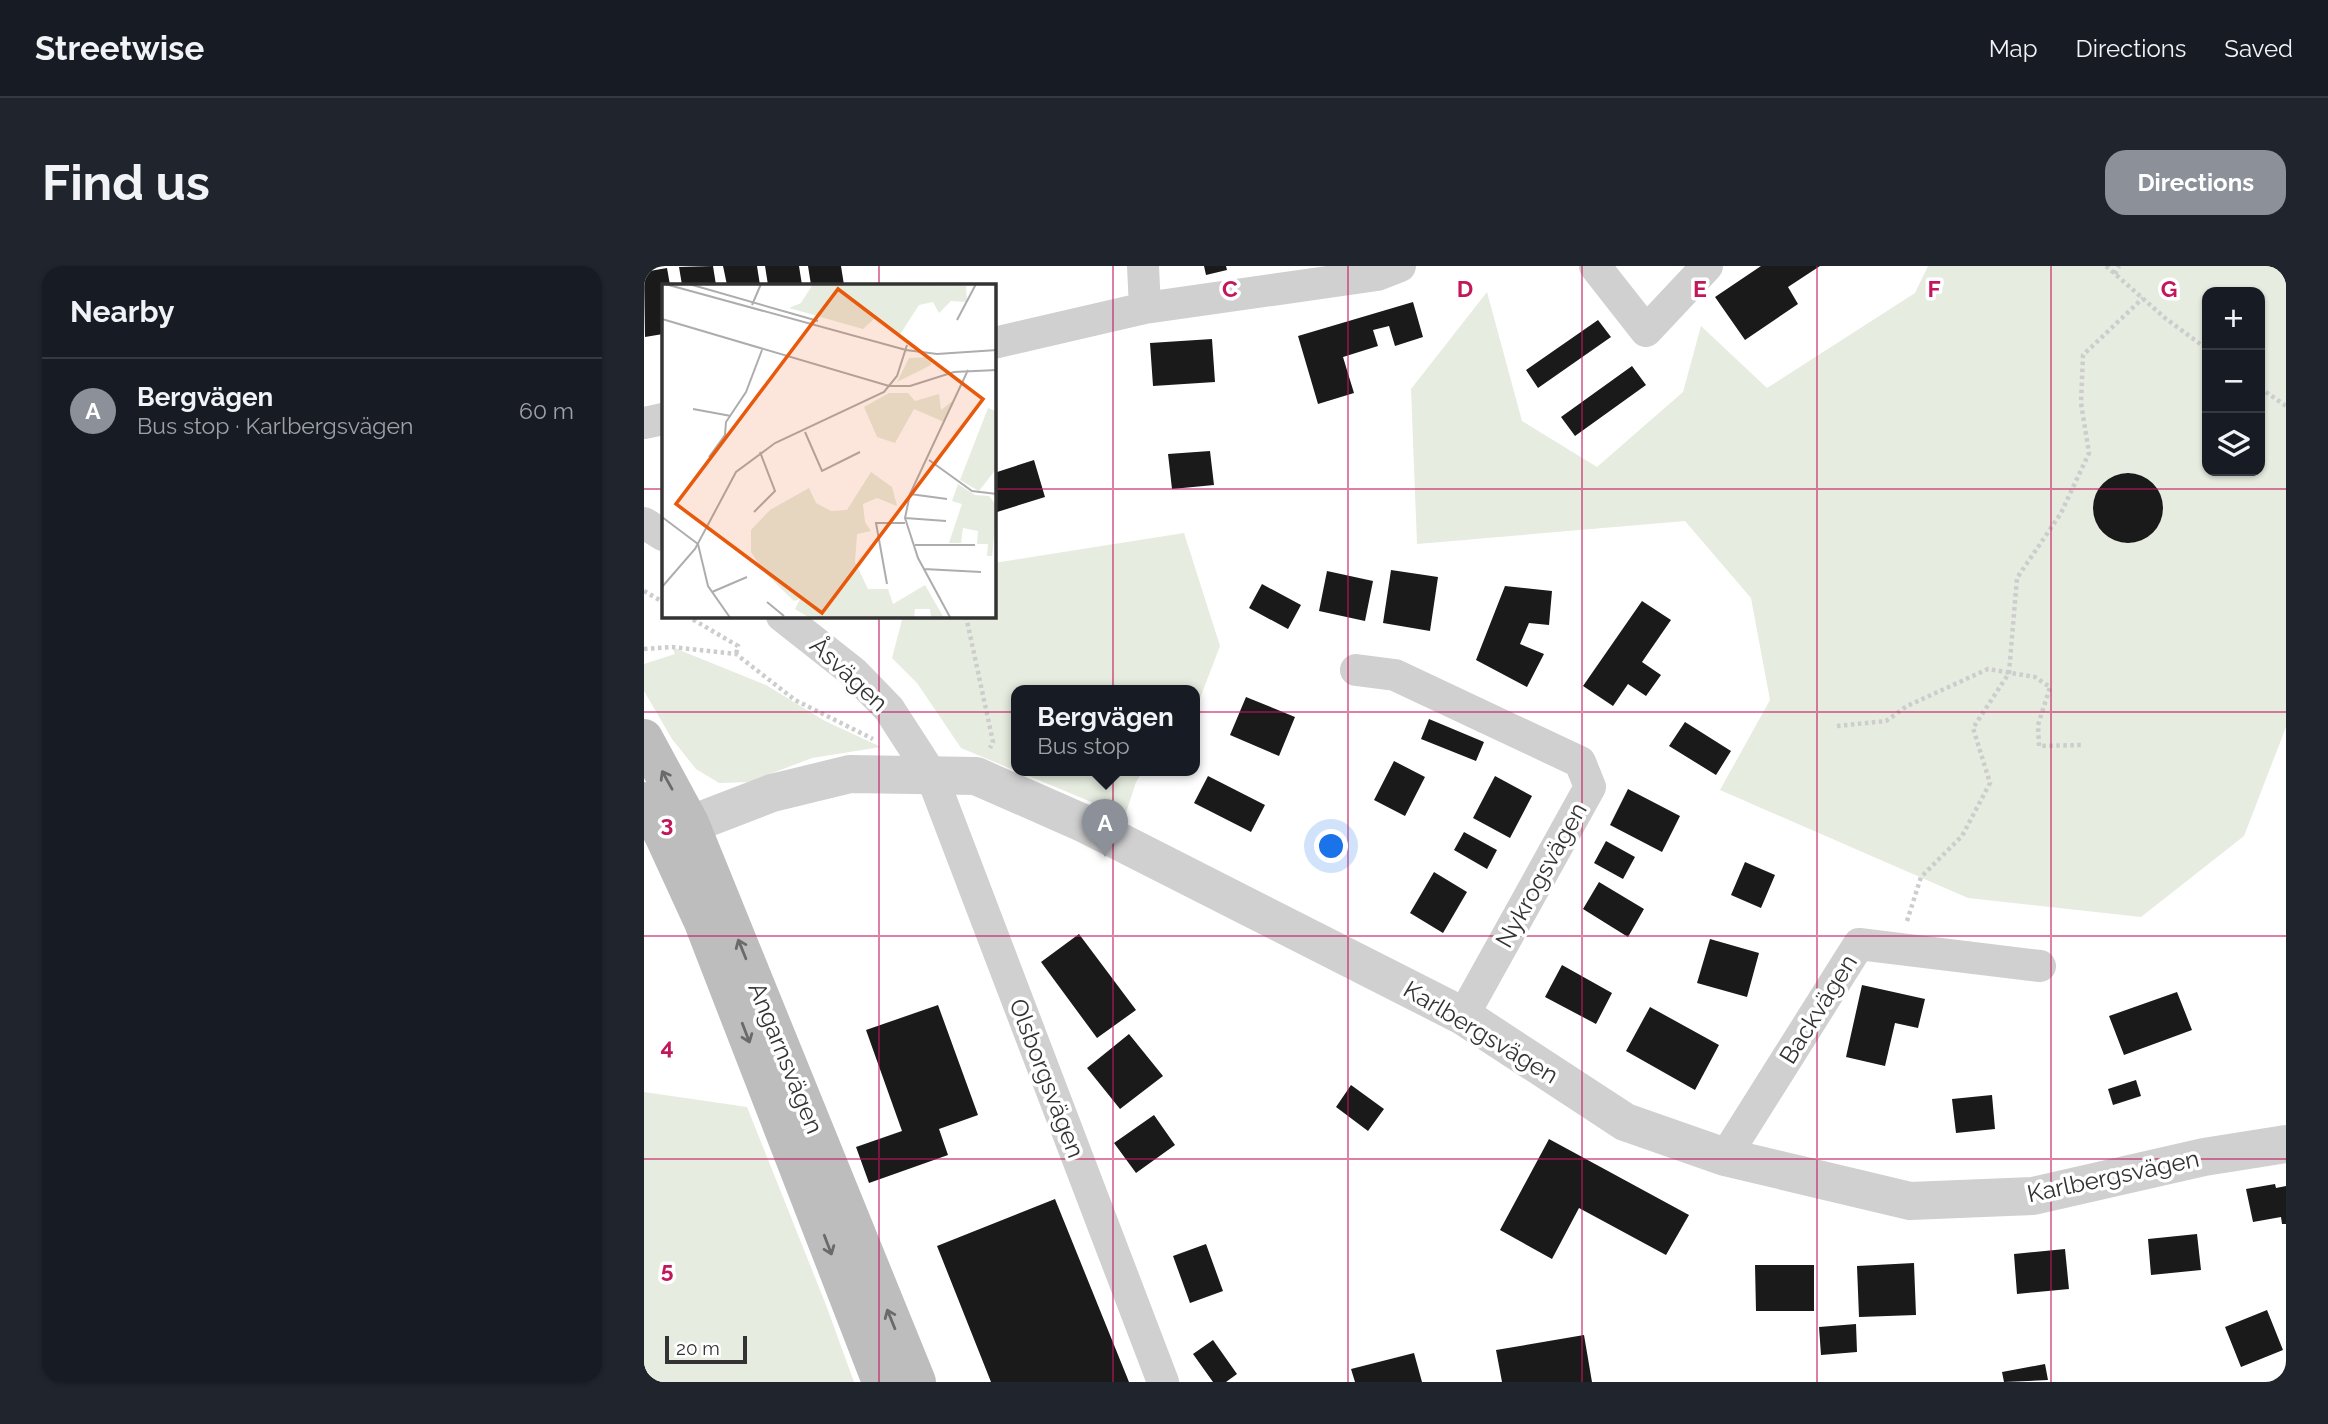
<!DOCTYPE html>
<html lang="en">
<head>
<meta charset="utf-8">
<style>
	body { margin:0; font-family:Raleway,sans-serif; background:#20242c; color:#f1f3f6 }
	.controls { position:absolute; right:21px; top:21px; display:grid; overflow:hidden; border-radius:14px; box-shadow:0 2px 5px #0004 }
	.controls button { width:63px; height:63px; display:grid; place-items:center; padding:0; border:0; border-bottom:2px solid #363941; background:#171b24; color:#f1f3f6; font:35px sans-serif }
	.scale { position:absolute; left:21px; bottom:18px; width:82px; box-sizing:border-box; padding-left:7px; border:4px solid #333; border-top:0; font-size:19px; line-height:24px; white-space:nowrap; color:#333; -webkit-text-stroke:5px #fff; paint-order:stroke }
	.you { position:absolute; left:688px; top:581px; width:24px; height:24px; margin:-18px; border:5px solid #fff; border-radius:50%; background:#1a73e8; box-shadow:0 0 0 10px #1a73e833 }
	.badge { display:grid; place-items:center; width:46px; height:46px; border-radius:50%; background:#8c9099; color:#fff; font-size:23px; font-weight:700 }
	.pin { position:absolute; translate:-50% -58px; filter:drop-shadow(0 2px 4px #0008) }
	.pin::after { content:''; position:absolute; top:37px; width:24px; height:21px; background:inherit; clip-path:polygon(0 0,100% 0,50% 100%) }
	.popup { position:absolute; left:367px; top:419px; width:189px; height:91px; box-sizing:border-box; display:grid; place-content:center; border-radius:14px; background:#171b24; filter:drop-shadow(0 2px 5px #0005); font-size:23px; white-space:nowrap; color:#9ea1a6 }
	.popup b { font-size:26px; color:#f1f3f6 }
	.popup::after { content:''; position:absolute; left:50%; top:100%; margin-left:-14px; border:14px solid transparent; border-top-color:#171b24 }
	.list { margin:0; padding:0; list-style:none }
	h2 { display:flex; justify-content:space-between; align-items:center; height:91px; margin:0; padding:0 28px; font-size:30px }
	h2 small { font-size:23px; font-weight:400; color:#9ea1a6 }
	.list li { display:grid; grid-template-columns:46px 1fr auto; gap:21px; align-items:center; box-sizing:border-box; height:105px; padding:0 28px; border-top:2px solid #363941 }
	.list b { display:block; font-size:26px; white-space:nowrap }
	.list p { margin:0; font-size:23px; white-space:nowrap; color:#9ea1a6 }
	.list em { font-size:23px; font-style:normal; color:#9ea1a6 }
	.icon { flex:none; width:38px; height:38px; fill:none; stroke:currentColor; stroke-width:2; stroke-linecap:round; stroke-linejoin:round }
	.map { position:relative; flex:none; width:1642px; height:1116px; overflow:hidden; border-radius:21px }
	header { display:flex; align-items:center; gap:42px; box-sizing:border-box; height:98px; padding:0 35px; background:#171b24; border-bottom:2px solid #363941 }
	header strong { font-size:33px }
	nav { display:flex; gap:38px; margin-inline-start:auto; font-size:24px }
	.intro { display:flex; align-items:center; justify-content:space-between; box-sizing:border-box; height:168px; padding:0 42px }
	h1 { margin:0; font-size:49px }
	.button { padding:18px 32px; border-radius:21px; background:#8c9099; color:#fff; font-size:24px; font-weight:700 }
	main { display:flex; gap:42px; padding:0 42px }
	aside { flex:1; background:#171b24; border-radius:21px; box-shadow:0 2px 5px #0004 }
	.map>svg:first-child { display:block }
	.green { fill:#e6ecdf; fill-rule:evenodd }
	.building { fill:#1a1a1a }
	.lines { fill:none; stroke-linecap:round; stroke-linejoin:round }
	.path { stroke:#cdcdcd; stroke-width:4.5; stroke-dasharray:3.5 3.5; stroke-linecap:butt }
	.minor { stroke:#d0d0d0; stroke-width:32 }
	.tertiary { stroke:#d0d0d0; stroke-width:38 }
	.secondary { stroke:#bdbdbd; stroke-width:38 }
	.oneway { stroke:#6a6a6a }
	.grid { fill:none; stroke:#c2185b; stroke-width:2; stroke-opacity:0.55 }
	.labels { text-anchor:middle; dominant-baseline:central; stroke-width:7; stroke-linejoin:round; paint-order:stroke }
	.street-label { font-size:24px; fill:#333; stroke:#fff }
	.inset-road { fill:none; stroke:#adadad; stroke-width:2 }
	.view { fill:#e8590c; fill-opacity:0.15; stroke:#e8590c; stroke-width:3.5 }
	.inset-edge { fill:none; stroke:#333; stroke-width:3.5 }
	.grid-label { font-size:23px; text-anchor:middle; font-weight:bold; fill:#c2185b; stroke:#fff; stroke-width:7; stroke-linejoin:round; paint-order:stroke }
</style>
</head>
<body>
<header>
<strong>Streetwise</strong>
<nav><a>Map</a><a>Directions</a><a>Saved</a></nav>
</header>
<div class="intro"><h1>Find us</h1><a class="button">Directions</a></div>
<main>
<aside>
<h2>Nearby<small></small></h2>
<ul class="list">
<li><span class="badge">A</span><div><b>Bergvägen</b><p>Bus stop · Karlbergsvägen</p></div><em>60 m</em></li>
</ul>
</aside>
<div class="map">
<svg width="1642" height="1116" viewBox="0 0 1642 1116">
	<rect width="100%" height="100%" fill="#fff"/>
	<!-- green -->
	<path class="green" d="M1284 0H1642V461L1600 570 1497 651 1324 632 1076 524 1126 434 1107 332 1041 255 773 278 767 123 843 26 878 155 953 201 1039 126 1057 60 1123 122 1271 27ZM1563 26H1616V205H1563Z
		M540 267 576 380 550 448V425H372V505L317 482 273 417 248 392 259 350H350V297Z
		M28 381 122 419 181 455 237 481 168 492 105 516 75 517 52 503 28 473 0 425V398L31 388Z
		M373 505H499L492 516 481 550Z
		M0 826 103 841 182 1039 210 1116H0Z"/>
	<!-- building -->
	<path class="building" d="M69 0 72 19H38L35 1Z
		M79 0H113L116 19H83Z
		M121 0H155L158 19H124Z
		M164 0H197L200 19H167Z
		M560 0H582L583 4 562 9Z
		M1117 0H1176L1144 21 1154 38 1101 74 1071 31Z
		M23 2 26 19H19V68L1 71 0 6Z
		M769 36 779 71 751 80 745 60 729 64 734 80 699 91 710 127 674 138 654 70Z
		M954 54 967 71 894 122 882 104Z
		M568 73 571 116 509 120 506 77Z
		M988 100 1002 119 931 170 917 151Z
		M566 185 570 219 528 223 524 188Z
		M390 194 401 231 350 247V207Z
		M1449 242a35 35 0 1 1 70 0a35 35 0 1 1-70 0Z
		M747 304 794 311 786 365 739 357Z
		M683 305 729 315 721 355 675 345Z
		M618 318 657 339 644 363 605 342Z
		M861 320 908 325 905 359 885 357 876 378 900 388 883 421 832 394Z
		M998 335 1027 354 998 396 1017 409 1002 430 984 418 969 440 939 420Z
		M602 431 651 451 635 490 586 469Z
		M785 453 840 476 832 495 777 473Z
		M1041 456 1087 485 1072 509 1025 480Z
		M750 495 781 511 761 550 730 534Z
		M564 510 621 539 607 566 550 537Z
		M851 510 888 530 866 572 829 552Z
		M984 523 1036 550 1018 586 966 559Z
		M820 566 853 584 843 603 810 584Z
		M962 575 991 591 979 613 950 597Z
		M1101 596 1131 609 1117 642 1087 629Z
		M790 606 823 626 799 667 766 647Z
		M955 616 1000 643 984 671 939 643Z
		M435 668 492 744 453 772 397 696Z
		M1066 673 1115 687 1103 731 1053 717Z
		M918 699 968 727 952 758 901 731Z
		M1218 719 1281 733 1274 762 1251 757 1241 800 1202 791Z
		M1533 726 1548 764 1480 789 1465 750Z
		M294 739 334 849 295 863 304 889 225 917 212 881 258 865 222 764Z
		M1006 741 1075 779 1051 824 982 785Z
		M485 768 519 810 476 843 443 802Z
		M1492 814 1497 830 1469 839 1464 823Z
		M707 819 740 843 724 865 692 841Z
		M1348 829 1351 863 1312 867 1308 833Z
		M510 849 531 879 492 907 470 877Z
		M905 873 1045 949 1022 989 935 942 908 993 856 964Z
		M1631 918 1632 922 1642 920V958H1638L1637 951 1609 956 1602 923Z
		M411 933 485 1116H347L293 980Z
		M1553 968 1557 1004 1507 1009 1504 973Z
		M562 978 579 1025 546 1037 529 990Z
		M1421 983 1425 1023 1373 1028 1370 988Z
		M1270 997 1272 1049 1215 1051 1213 1000Z
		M1111 999H1170V1045H1112Z
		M1623 1044 1639 1084 1597 1101 1581 1061Z
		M1212 1058 1213 1086 1177 1089 1175 1061Z
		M940 1069 948 1116H858L852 1084Z
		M569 1074 593 1108 582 1116H569L549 1088Z
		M770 1087 778 1116H711L707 1103Z
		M1401 1098 1404 1114 1360 1116 1358 1106Z"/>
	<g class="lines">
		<!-- path -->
		<path class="path" d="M1462 0 1521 52 1563 83
			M1471 8 1475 0
			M1616 122 1642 140
			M0 325 19 336
			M43 350 94 380 92 388
			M322 350 349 476 346 482
			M0 383 28 381 92 388 151 434 229 473
			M1193 460 1242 455 1263 440 1344 403 1391 411 1406 421 1394 459 1395 480 1438 479
			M1263 655 1277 611 1318 570 1346 517 1329 462 1365 407 1373 312 1417 247 1445 187 1437 137 1439 89 1499 32"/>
		<!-- minor -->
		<path class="minor" d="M499 0 501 42
			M951 0 1002 65 1063 0
			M350 77 501 42 733 9 756 0
			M0 157 19 153
			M0 257 19 269
			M138 350 209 406 245 443 287 508 519 1116
			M712 404 751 409 936 496 946 521 819 750
			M1081 891 1215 678 1396 700"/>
		<!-- tertiary -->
		<path class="tertiary" d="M19 569 128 527 206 508 332 510 439 557 819 750 981 856 1081 891 1266 935 1389 930 1560 891 1642 878"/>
		<!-- secondary -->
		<path class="secondary" d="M0 472 46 557 273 1116
			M0 535 19 569 58 654 237 1116"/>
	</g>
	<!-- one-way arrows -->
	<defs><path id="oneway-shaft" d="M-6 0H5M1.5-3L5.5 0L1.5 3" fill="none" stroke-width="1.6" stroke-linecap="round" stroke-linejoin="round" transform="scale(1.75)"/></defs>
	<g class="oneway">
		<use href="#oneway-shaft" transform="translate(23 514) rotate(-119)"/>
		<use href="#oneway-shaft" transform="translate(98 683) rotate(-112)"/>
		<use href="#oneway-shaft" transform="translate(102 767) rotate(69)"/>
		<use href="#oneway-shaft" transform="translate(184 979) rotate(69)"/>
		<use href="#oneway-shaft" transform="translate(247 1053) rotate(-112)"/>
	</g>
	<!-- grid -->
	<path class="grid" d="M235 0V19M469 0V1116M704 0V1116M938 0V1116M1173 0V1116M1407 0V1116M0 223H19M350 223H1642M235 350V1116M0 446H1642M0 670H1642M0 893H1642"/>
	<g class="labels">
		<!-- street labels -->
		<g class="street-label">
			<text transform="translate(205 408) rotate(43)">Åsvägen</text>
			<text transform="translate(897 609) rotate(-61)">Nykrogsvägen</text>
			<text transform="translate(1174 743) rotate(-58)">Backvägen</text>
			<text transform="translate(837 766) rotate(31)">Karlbergsvägen</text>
			<text transform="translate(142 792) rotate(68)">Angarnsvägen</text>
			<text transform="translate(403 812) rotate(69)">Olsborgsvägen</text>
			<text transform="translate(1469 910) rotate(-12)">Karlbergsvägen</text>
		</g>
	</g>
	<!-- overview -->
	<g transform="translate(18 18)">
		<rect width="334" height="334" fill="#fff"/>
		<path d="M151 0 304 2 305 18 289 17 277 29 271 18 257 21 237 52 214 33 201 45 127 24 139 19ZM270 73 269 81 235 98 247 74ZM227 109H246L253 117 277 110 279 126 293 115 282 138 252 125 233 159 215 153 202 123ZM326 124 334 127V185L317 207 298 196ZM209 188 230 203 235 222 215 214 201 220 203 238 209 247 195 250 193 278 206 305H226L231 320 263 301 282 334H269L268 325H253L252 334H148L133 325 138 315 132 317 102 288 89 268V246L108 226 147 204 154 219 169 227 185 226ZM296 200 313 211 327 212 335 222 330 272H325L326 260H315L316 247 301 244 299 259H287L300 220 290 217Z" fill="#e6ecdf"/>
		<path class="inset-road" d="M3 0 244 66 275 70 335 66M27 0 156 37M90 21 99 0M0 35 227 102H248L292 88 335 86M295 36 314 0M31 125 69 132M143 148 160 187 198 168M47 173 63 151 64 138 84 108 100 66M267 176 310 207 335 210M248 210 285 215M92 228 113 207 98 168M0 233 36 260 46 302 69 335M243 234 284 237M253 261H313M262 285 319 288M225 300 214 239H243M0 303 33 265 74 188 113 159 222 108 235 92 245 61M50 308 85 293M105 318 122 332M289 335 256 274 243 234 248 210 306 86"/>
		<path class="view" d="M176 5 321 115 160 329 14 220Z"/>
		<rect width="334" height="334" class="inset-edge"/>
	</g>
	<g class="grid-label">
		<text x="586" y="31">C</text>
		<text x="821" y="31">D</text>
		<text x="1056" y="31">E</text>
		<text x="1290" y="31">F</text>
		<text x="1525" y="31">G</text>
		<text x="23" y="566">3</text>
		<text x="23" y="789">4</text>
		<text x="23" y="1012">5</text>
	</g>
</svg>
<div class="controls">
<button>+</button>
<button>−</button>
<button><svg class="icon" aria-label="layers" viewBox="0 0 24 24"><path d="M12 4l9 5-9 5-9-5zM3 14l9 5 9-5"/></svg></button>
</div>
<div class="scale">20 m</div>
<div class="you"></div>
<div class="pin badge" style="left:461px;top:591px">A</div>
<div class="popup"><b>Bergvägen</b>Bus stop</div>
</div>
</main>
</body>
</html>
